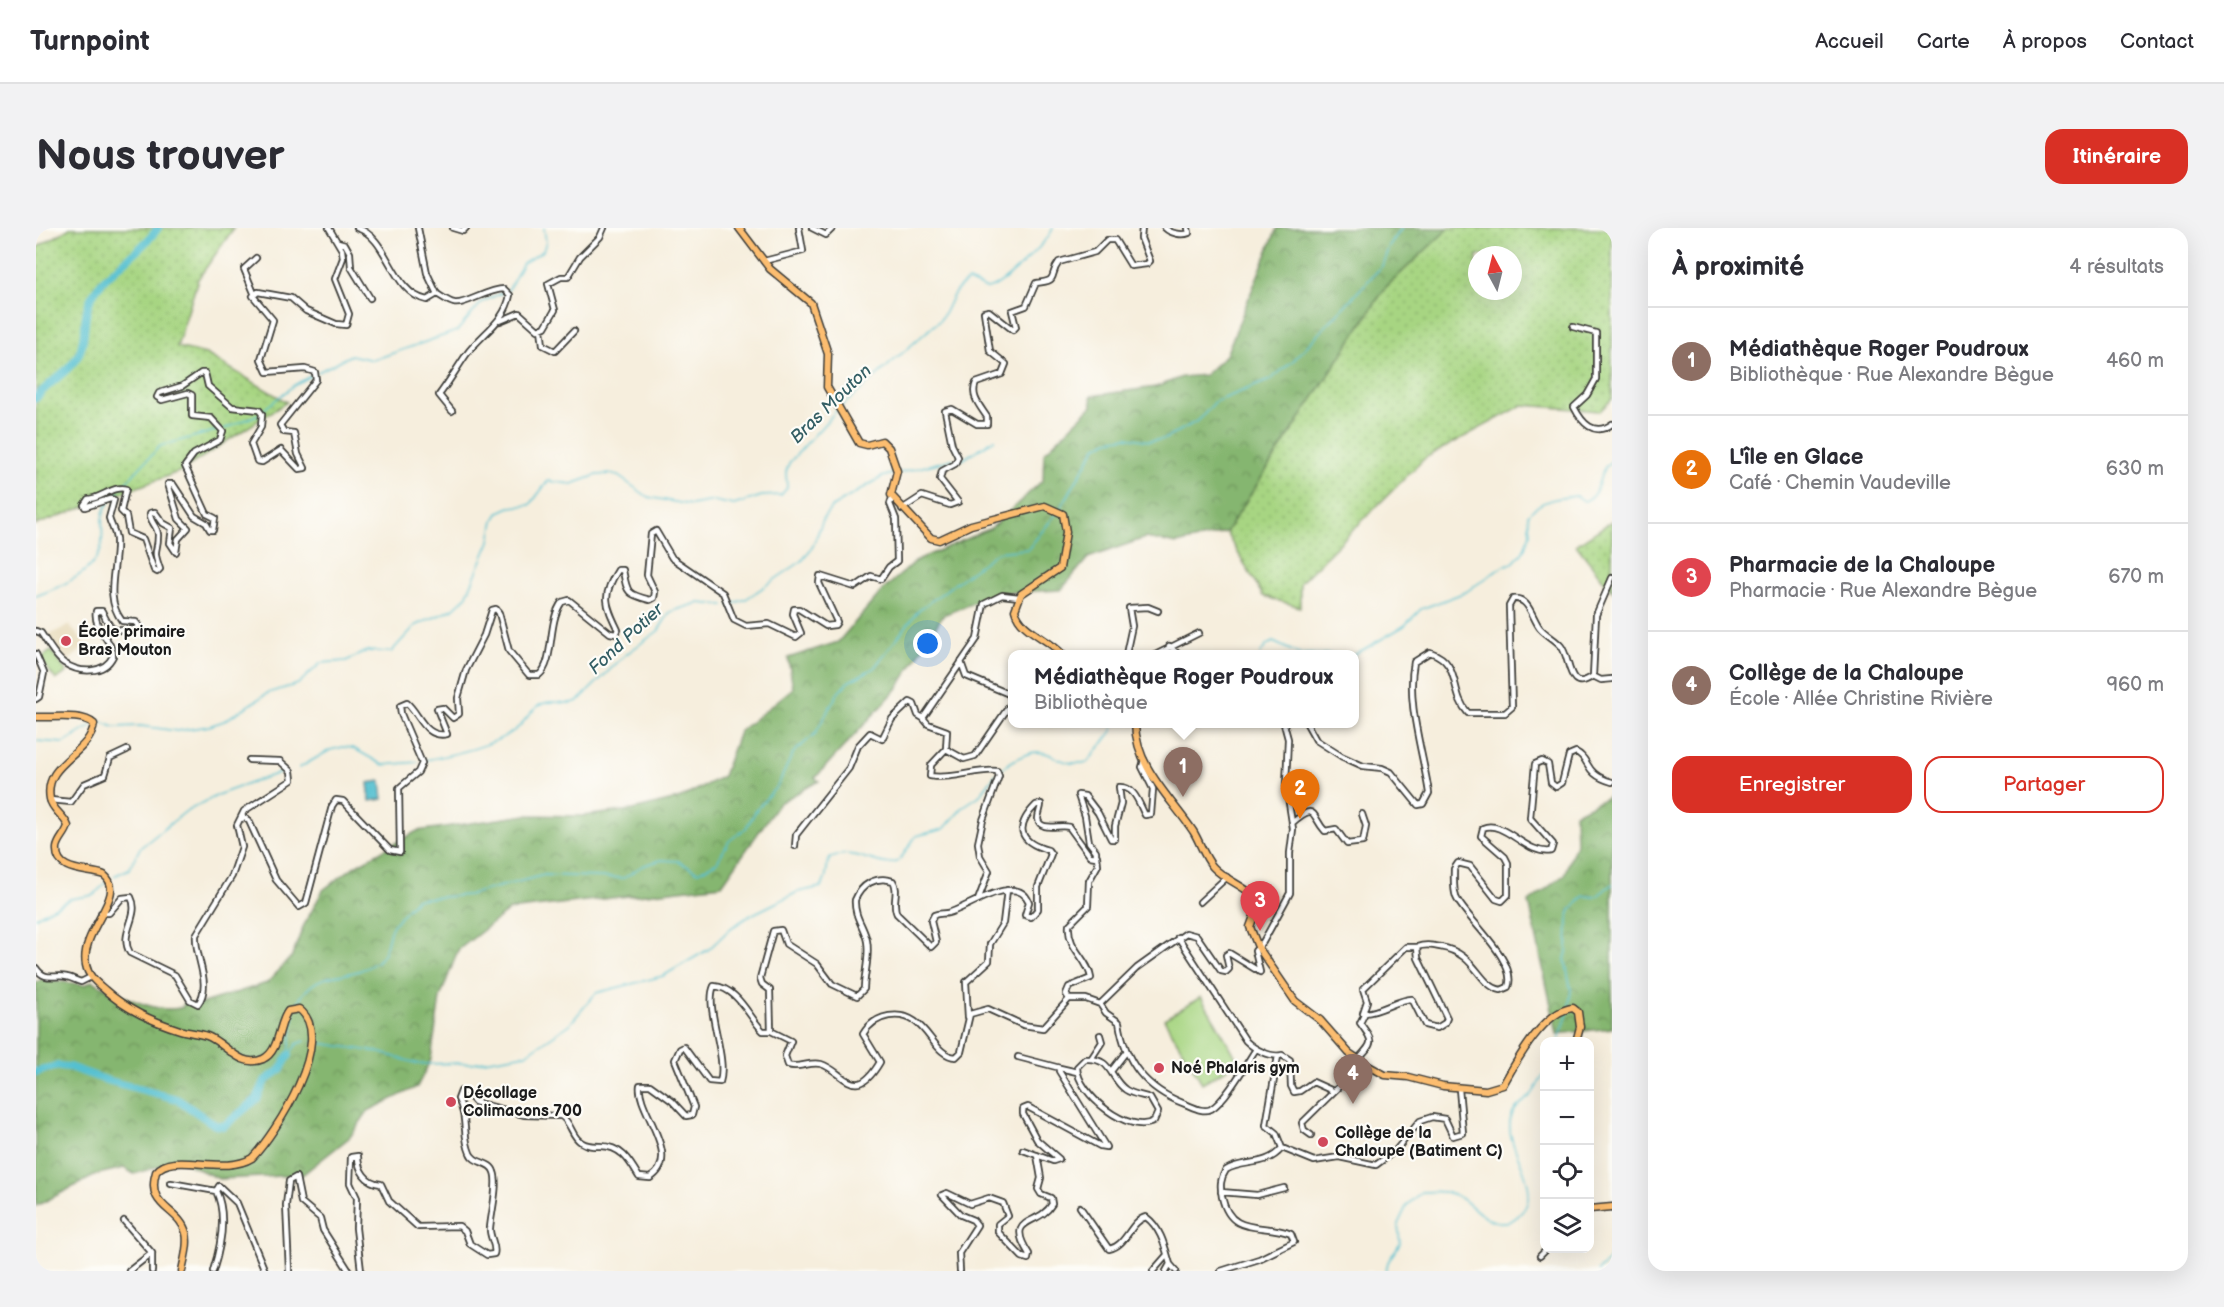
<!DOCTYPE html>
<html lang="fr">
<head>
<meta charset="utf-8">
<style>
	body { margin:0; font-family:"Balsamiq Sans",sans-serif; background:#f2f2f3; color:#2b2b33 }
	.controls { position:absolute; right:18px; bottom:18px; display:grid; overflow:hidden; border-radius:12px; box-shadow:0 6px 24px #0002 }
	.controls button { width:54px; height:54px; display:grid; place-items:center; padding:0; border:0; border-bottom:2px solid #e1e1e2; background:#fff; color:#2b2b33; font:30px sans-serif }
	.compass { position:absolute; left:1432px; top:18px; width:54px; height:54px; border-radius:50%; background:#fff; box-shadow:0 6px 24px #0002; rotate:353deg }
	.you { position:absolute; left:892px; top:416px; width:21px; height:21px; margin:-15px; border:4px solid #fff; border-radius:50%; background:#1a73e8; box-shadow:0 0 0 9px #1a73e833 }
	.badge { display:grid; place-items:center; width:39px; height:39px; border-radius:50%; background:#d93025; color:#fff; font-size:20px; font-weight:700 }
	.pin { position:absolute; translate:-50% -50px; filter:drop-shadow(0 2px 3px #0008) }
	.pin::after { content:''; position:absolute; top:32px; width:21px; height:18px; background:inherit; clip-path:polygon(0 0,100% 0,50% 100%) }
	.popup { position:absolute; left:972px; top:422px; width:351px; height:78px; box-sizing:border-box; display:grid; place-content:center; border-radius:12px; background:#fff; filter:drop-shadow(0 2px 4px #0005); font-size:20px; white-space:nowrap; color:#7c7c81 }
	.popup b { font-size:22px; color:#2b2b33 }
	.popup::after { content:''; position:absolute; left:50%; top:100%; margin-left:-12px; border:12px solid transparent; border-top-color:#fff }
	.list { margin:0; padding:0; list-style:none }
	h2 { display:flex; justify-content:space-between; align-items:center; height:78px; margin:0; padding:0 24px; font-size:26px }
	h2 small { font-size:20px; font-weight:400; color:#7c7c81 }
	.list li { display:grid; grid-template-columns:39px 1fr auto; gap:18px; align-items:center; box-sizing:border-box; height:108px; padding:0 24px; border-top:2px solid #e1e1e2 }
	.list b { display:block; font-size:22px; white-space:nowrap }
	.list p { margin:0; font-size:20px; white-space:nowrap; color:#7c7c81 }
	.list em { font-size:20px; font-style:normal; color:#7c7c81 }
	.actions { display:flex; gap:12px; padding:18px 24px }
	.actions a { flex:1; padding:14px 0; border:2px solid #d93025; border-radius:18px; text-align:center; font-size:21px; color:#d93025 }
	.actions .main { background:#d93025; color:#fff }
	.icon { flex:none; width:33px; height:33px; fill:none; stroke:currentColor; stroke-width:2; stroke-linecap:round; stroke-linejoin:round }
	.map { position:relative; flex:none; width:1576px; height:1043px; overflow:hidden; border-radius:18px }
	header { display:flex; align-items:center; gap:36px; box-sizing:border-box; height:84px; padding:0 30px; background:#fff; border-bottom:2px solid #e1e1e2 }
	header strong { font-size:28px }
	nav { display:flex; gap:33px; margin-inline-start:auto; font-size:21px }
	.intro { display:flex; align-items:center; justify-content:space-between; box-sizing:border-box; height:144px; padding:0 36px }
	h1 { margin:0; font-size:42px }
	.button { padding:15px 27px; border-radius:18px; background:#d93025; color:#fff; font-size:21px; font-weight:700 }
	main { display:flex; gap:36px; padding:0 36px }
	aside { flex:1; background:#fff; border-radius:18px; box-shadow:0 6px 24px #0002 }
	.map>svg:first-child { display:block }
	.built { fill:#e7daba }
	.grass { fill:url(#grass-dots); stroke:#62784f; stroke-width:1.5; fill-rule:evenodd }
	.forest { fill:url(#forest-crowns); stroke:#506946; stroke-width:1.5 }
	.garden { fill:#a7d582; stroke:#62784f; stroke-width:1.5 }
	.water { fill:#55c0d0; stroke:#386e76; stroke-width:1.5 }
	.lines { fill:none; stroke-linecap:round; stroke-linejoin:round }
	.stream { stroke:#55c0d0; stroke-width:1.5 }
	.river { stroke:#55c0d0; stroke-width:8 }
	.minor-casing { stroke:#3d3c39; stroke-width:8 }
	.major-casing { stroke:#3d3c39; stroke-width:9 }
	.minor { stroke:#fff; stroke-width:4.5 }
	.major { stroke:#fcbd6f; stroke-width:6 }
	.poi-dot { fill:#d1495b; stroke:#fdfcf7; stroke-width:2 }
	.labels { text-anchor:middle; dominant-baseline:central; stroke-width:4.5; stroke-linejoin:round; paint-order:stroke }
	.poi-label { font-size:16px; font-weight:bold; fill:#1c1c1c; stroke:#fdfcf7; text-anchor:start }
	.water-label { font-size:18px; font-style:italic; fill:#335e64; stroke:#fdfcf7 }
</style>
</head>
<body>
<header>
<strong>Turnpoint</strong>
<nav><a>Accueil</a><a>Carte</a><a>À propos</a><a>Contact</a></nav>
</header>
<div class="intro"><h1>Nous trouver</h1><a class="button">Itinéraire</a></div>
<main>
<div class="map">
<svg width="1576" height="1043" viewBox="0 0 1576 1043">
	<defs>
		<pattern id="grass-dots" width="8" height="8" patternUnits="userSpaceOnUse" patternTransform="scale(1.5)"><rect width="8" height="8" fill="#a7d582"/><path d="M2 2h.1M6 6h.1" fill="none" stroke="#8fb670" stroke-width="1.8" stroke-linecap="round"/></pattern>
		<pattern id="forest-crowns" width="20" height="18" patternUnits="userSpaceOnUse" patternTransform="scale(1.5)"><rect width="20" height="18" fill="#85b670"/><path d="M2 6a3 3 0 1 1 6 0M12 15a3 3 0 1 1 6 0" fill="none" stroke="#6c935b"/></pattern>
	</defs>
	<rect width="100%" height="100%" fill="#fdfcf7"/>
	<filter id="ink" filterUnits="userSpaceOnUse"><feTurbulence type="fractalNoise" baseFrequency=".0167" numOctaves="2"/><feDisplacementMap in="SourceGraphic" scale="12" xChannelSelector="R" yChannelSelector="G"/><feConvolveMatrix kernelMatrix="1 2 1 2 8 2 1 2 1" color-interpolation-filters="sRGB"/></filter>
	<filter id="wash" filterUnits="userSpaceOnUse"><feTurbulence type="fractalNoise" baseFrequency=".008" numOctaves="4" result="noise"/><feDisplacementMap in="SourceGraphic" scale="24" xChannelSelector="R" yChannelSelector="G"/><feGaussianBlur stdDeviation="1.35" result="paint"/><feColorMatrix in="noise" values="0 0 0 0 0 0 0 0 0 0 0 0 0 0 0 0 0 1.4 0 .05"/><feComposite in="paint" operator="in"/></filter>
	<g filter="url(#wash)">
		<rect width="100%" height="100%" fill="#f6eedd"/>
		<!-- built -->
		<path class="built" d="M33 397 51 417 30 435 9 409Z"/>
		<!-- grass -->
		<path class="grass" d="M34 0H198L162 51 141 119 170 126 251 174 145 243 0 297V20Z
			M1413 0H1576V171L1564 183 1487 177 1389 230 1264 355V379L1227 368 1190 304 1349 60ZM1441 27H1477V63H1441Z
			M1576 293V363L1540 317Z"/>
		<!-- forest -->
		<path class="forest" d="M1241 0H1413L1349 60 1190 304 1141 316 1109 310 1052 330 1025 362 962 365 907 387 861 461 779 550 783 553 743 575 686 657 473 682 422 722 404 770 395 831 381 859 332 883 314 909 266 947 183 951 143 932 98 946 88 940 62 946 0 978V755L6 751 49 757 56 753C79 764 121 788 147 779L148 774 157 778 231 755 256 728 267 699 287 662 319 638 381 603 490 587 546 588 597 582 645 570 687 548 703 504 757 460 752 430 802 414 846 363 881 332 955 300 1007 252 1008 225 1056 178 1055 168 1120 159 1146 149 1169 147 1190 127Z
			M1576 567V800L1521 806 1493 674 1528 647 1540 616 1539 585Z"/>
		<!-- garden -->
		<path class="garden" d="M15 423 31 444 20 452 4 431Z
			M1165 769 1203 834 1166 855 1128 791Z"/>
		<!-- water -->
		<path class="water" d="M345 553 347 571 334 573 332 555Z"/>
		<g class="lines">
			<!-- stream -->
			<path class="stream" d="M282 144 315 127 337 132 421 103 446 74 472 62 487 35 507 23 510 14 508 0
				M805 179 904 92C916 76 912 66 932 53L951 61C965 59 1013 13 1017 0
				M227 182 257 158 276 147
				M188 201 223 186
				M926 232 959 211
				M863 245 917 231
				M86 259 124 218 183 202
				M76 270 83 263
				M1023 283 1060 219 1072 212 1091 209 1113 213 1129 211 1163 192 1179 174 1234 152 1257 133 1346 38 1353 18 1366 0
				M0 368C22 360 65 342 66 314 68 298 62 289 73 274
				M693 377 710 371 766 333 777 318 788 289 796 279 846 249 859 245
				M1224 426 1231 417 1237 414 1263 426H1302
				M1318 427 1368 398 1385 381 1430 364 1466 339 1477 335 1487 324 1494 306 1492 287C1505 271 1522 270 1541 268L1548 273C1567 268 1559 242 1576 233
				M59 495 61 492 78 499 105 498 141 503 173 498 188 493 232 465 262 456 285 435 310 433 331 423 355 424 379 398 417 381 430 369 454 313 458 292 463 284 474 279 494 277 512 253 536 256 561 247 574 246 582 248 612 269 655 277 678 273 698 277 726 268 745 267 751 260 750 244 753 235 801 182
				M1138 496 1149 498 1154 496
				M0 513 28 515 55 498
				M390 532C419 526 455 519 479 502 489 495 494 481 506 476 518 470 530 479 542 473L589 427 622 403 634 384 662 375 688 377
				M263 540 294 522 307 519 317 520 347 537 382 534
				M964 542C1016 502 1013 543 1052 534L1076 503 1078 496
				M78 648 93 641 104 620 149 584 184 566 248 543
				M0 689 34 671 58 667 70 654
				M260 778C280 736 311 755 339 735 352 726 350 711 356 699 362 688 373 680 380 671L432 667 508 647 588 650 606 638 625 632 642 633 662 644 681 634 693 613 710 600 721 581 742 557 757 525 779 506 802 465 812 454 838 440 882 383 961 324 992 321 1020 286
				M1533 778 1535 762 1529 731 1531 724 1532 691 1535 682 1548 668 1560 669 1576 656
				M277 814 342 824 383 836 436 835 490 826 533 797 560 765 627 748 673 721 695 700 715 687 762 664 785 659C793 650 788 639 795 629 820 618 844 643 863 633L880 608 908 601 928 578 943 568 960 546
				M1522 814 1532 785
				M255 824 261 816 269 813
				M253 827 258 786
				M1350 1043 1352 1034 1364 1015 1362 996 1371 977 1385 964C1394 964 1404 962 1413 965 1435 970 1444 996 1469 994 1474 994 1480 990 1484 986 1510 960 1470 923 1474 894 1477 878 1487 876 1496 866 1501 860 1504 852 1508 846
				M1562 1043 1573 1032 1576 1023"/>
			<!-- river -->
			<path class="river" d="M0 170C12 154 37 142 44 123 51 105 46 82 58 65 73 41 104 26 122 0
				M0 844 21 838 33 839 70 852 141 871 179 897 188 898 221 871 229 853 244 842 253 827"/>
		</g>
	</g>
	<g filter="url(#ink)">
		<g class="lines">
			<!-- minor casing -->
			<g class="minor-casing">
				<path id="minor" d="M321 0C353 9 355 65 391 72L401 66 391 45 382 0
					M417 0 427 3 430 0
					M776 0 790 7 797 0
					M1129 0C1134 5 1146 8 1153 5L1152 0
					M302 14 309 16 314 25 315 39 334 70
					M728 33 767 23 763 0
					M218 65 208 41 220 30
					M401 66C406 69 413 74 418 75 427 78 452 61 468 61L474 67C469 94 446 105 430 127 421 140 413 154 403 167L416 183
					M464 93 483 85 502 102 509 99 519 82 512 56 525 49H532L544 29 564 9 568 0
					M1537 99 1560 105V151L1551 167 1538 179C1546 195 1558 209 1576 196
					M505 101 507 117 519 123 538 103
					M866 281 886 268 914 277 922 274 904 251 906 243 919 236 922 229 916 217 909 183 916 181 941 196H951V189C944 178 934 168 940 155L966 146 970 136 954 123 948 84 953 83 977 102 980 99 976 83 990 78 1000 55C1024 53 1012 48 1023 34L1059 24 1071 12H1079L1095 38 1111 36 1114 33 1105 10 1106 0
					M0 403 5 405C11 414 19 429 28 435 43 445 68 447 77 428 77 412 57 402 60 383H66C76 406 78 403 101 401L103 398 100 394 86 393C67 368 82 340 80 311 79 302 75 298 73 290L78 272 74 271 49 279 48 277 52 271C65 271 77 257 90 261L85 283 90 288 93 305 107 311 118 342 121 344 124 341C116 319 122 326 122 307 122 298 113 294 114 285L119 284 127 295 136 300 134 315 140 324 142 311 152 300 143 291 132 256H137L158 288 170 295 174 302H177L179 290 171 286 149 238 158 226 184 212 187 203 175 190 156 188V167L152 165 126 172 121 169 123 165 146 158 165 145H169L172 158 196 179 223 182 226 186 225 199 215 216 221 233 226 234 245 222 263 241 269 240 262 226 258 205 248 204 244 197 280 152 279 144 269 141 231 144 225 131 237 92 217 68 222 64 255 70 270 83 300 96 310 97 313 86 299 51 307 30 306 22 293 0
					M1133 418 1142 426
					M0 426 8 445 3 469 0 471
					M1090 426 1096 398 1093 380 1112 379 1122 383
					M1121 426 1163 405
					M925 434 930 448 973 466 976 473
					M1557 448 1565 452 1576 451
					M1271 496 1280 512 1305 528 1327 538 1346 540 1355 544 1382 577 1387 576 1393 565C1387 524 1370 475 1378 434L1394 424C1426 435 1413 464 1432 485H1469L1476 479 1473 378 1477 371C1493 369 1496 390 1504 400 1510 407 1519 411 1525 418 1535 430 1531 467 1557 448L1560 387 1576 350
					M910 521 895 537 894 548C917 552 944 540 961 543L963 548 947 592 942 615 944 628 953 643 942 672
					M910 521 911 503 892 496 887 490 941 411 948 376 966 367 983 369
					M910 521 928 531 939 528 976 474
					M14 572 35 574 48 556 69 547 74 530 91 522
					M204 591 208 583 256 552 255 543 244 533 213 532
					M1256 595C1281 573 1275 588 1289 603L1300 601 1311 616 1327 614 1330 598 1326 586
					M759 618 760 607 813 540 822 518 834 505 846 511 856 491 874 474 878 476 882 487 887 490
					M1061 628 1062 637 1053 653 1052 678 1033 697C1031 721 1052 730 1055 750L1033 759 1030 766 1033 771H1050L1064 776
					M1164 674 1191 649
					M65 685H73L86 670 95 669C105 688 82 705 94 725L139 747 154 772 162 776C177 756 158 728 160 707L196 648 206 619 201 597 204 591 209 590 213 593 240 652 263 679 270 675 296 578 300 572 307 573 354 622 364 624 363 560 382 544 386 535 365 486 364 478 371 475C383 485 389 511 411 506L401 481 407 480 417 490 423 486 422 470 430 442 448 407 456 382 460 381 463 385 473 423 493 447H503C519 434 511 394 526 374L533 372 574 405 580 406 582 402C570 377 565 368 582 342H587C591 364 590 366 614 372L618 370 619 364 611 347 615 306 620 303 636 330 687 365 698 392 710 398 733 396 760 409 765 405 757 386 758 381H763L790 398 799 397 801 394 783 355 784 348 819 359 835 348 845 351 853 339 861 333 860 291 854 276 856 270
					M1142 709 1210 813C1218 821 1235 830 1246 827L1254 832 1255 858 1258 864 1264 863 1277 854 1297 863
					M0 740C9 754 19 746 31 749 37 750 40 753 45 754L55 749
					M1064 776 1101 740 1150 705 1161 708 1185 743 1190 744 1193 741 1190 727 1193 725 1224 744 1219 723 1227 714 1254 665V625L1257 601 1250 556 1252 511 1248 496
					M1064 776 1070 785 1083 794C1089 835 1110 861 1149 876 1157 879 1167 885 1175 881 1190 872 1210 836 1220 821
					M1327 785 1331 773 1327 761 1370 719H1381
					M932 789 930 754 953 733 954 716 967 695 971 662
					M735 803 755 813 749 828 752 837C763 841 774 833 785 836 808 843 819 877 844 834L827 806C833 796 841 790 853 788 892 782 894 828 920 829L925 824 934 786 952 781 987 797 1007 800 1033 771
					M982 829 1024 840
					M1049 831C1077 829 1073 851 1090 862 1098 867 1107 867 1114 870L1122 884 1118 893C1094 908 1041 866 1041 839Z
					M1055 831 1066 814 1064 807
					M1322 831C1338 814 1338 814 1324 795L1329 785C1345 784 1365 770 1376 771L1389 797 1401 800 1409 795 1411 790 1382 730 1381 719C1389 716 1396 717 1404 719 1441 725 1442 758 1465 762L1472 759C1483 733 1428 689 1420 669 1417 660 1418 650 1418 641L1422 635 1434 638 1460 671 1466 673 1472 667V635L1469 629 1445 608 1447 600C1468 591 1491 628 1515 623L1517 616 1494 590 1499 536 1506 533 1512 536 1515 555 1520 559 1526 555 1533 527 1540 524C1555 531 1547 546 1576 554
					M1076 842 1090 824
					M1275 907 1268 902 1266 895 1327 835
					M1246 920 1278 933 1303 929 1340 937 1360 922 1384 893 1396 889 1409 891 1417 908 1427 905 1423 861
					M987 922 1017 933 1023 931 1001 912 987 886V881L992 879 1064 918 1070 919 1023 843 1024 840 1041 844
					M135 955 180 963
					M1185 964 1221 967 1248 960
					M1044 979 1073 1021C1091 1018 1094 993 1110 989 1125 1000 1129 1019 1134 1036
					M88 993 116 1025V1043
					M1504 1028 1512 1020
					M93 1043 116 1025
					M177 1043C185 1018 191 986 180 963L183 958 201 975 229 1043
					M253 1043 250 977 253 953 260 949 265 974 284 990 287 1002 313 1043
					M325 1043 320 1000 321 970 314 955 315 929 322 928C322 942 330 955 345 956L353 973 382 999 423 998 429 1003 434 1016 451 1027 458 1026C461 1018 453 1009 454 1000 455 986 463 956 458 944 455 933 438 936 434 925 426 907 432 889 422 871L425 863 431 865 439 874 488 887 525 888C536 895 535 908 545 914 551 918 557 918 564 918 585 918 593 932 603 949L614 950C648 929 600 882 604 857H614L636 873 650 888 656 887 658 879 639 832 644 821 648 819 673 853 684 854C692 829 668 779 678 758 702 760 712 788 727 803H735L734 762 726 756 724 750 737 703 745 702 750 716 781 736 796 756 821 768 828 761C828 746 834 729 831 713 828 698 818 689 819 672 825 657 840 647 857 653 864 663 855 675 861 686L895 719 900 714 895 693 898 687C903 685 907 686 912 685 930 681 981 643 993 674L989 687 995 689 1002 681V659L1015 626 1012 622C983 614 978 599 1000 577L1005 576C1005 581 1002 586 1002 591 1004 604 1024 596 1033 599L1054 628 1060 629V623L1053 614 1049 588 1042 567 1049 568 1062 585 1075 611H1079V598L1085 575 1083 559C1099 558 1103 576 1109 587L1115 586 1117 561 1106 539 1108 532
					M924 1043 923 1025 941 997 937 992 925 987 906 967 911 965 934 976 953 970 967 975 972 988 962 996V1004L986 1029 992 1031 993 1026C968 987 1003 999 1016 976L1015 970 1005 966 1002 961 1005 950 1001 927
					M1117 1043 1131 1027
					M1130 1043 1134 1036 1140 1043
					M1185 1043 1223 1031 1258 1014 1255 1006C1227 994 1195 1010 1186 969 1184 958 1184 951 1190 942 1206 931 1230 940 1246 920L1240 905 1230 897 1242 828"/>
			</g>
			<!-- major casing -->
			<g class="major-casing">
				<path id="major" d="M703 0 734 41 775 75 792 126 791 159 823 215 831 217 846 213 853 220 861 243 855 267 895 310 903 312 935 297 1009 278 1027 286 1030 304 1024 340 985 366 979 382C984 403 1012 410 1026 426
					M0 489C16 490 46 485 58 496 54 527 7 534 14 571 16 582 28 587 32 598 30 606 22 612 21 620 19 645 53 641 68 647 93 667 43 702 50 737 52 748 61 755 69 762 91 782 116 793 144 802 153 805 163 805 171 808 190 815 204 841 227 831 244 823 242 796 252 783L263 781C301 810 240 905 216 930 187 948 136 922 120 944 109 980 144 980 150 1005 153 1017 148 1031 146 1043
					M1099 496C1100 539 1134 569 1157 603 1164 614 1168 629 1177 639 1188 651 1206 657 1218 668L1221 680 1214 699 1222 719 1259 773 1284 792 1313 825 1331 837 1349 847 1372 849 1407 858 1450 862 1467 857C1480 834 1508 782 1537 780L1542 784 1544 799 1540 814
					M1554 981 1576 979"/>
			</g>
			<!-- minor -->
			<use href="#minor" class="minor"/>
			<!-- major -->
			<use href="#major" class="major"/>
		</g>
	</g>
	<!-- markers -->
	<g class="poi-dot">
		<circle cx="30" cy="413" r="6"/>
		<circle cx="1123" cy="840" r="6"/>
		<circle cx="415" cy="874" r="6"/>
		<circle cx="1287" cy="914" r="6"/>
	</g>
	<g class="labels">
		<!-- poi labels -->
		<g class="poi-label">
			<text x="42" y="404">École primaire<tspan x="42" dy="18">Bras Mouton</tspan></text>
			<text x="1135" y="840">Noé Phalaris gym</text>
			<text x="427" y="865">Décollage<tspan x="427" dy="18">Colimacons 700</tspan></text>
			<text x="1299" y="905">Collège de la<tspan x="1299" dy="18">Chaloupe (Batiment C)</tspan></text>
		</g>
		<!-- water labels -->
		<g class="water-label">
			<text transform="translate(795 176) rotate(-44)">Bras Mouton</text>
			<text transform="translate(590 411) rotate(-43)">Fond Potier</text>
		</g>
	</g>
</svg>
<div class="controls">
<button>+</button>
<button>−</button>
<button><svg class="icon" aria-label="locate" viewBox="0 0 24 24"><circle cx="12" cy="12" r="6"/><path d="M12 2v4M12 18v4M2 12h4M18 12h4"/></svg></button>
<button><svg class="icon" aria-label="layers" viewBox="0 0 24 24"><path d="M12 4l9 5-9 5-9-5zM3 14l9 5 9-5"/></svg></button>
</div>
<svg class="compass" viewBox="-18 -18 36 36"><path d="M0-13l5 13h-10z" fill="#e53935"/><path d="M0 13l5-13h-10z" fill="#7c7c81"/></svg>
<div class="you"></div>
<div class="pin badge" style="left:1147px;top:569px;background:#8d6e63">1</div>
<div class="popup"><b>Médiathèque Roger Poudroux</b>Bibliothèque</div>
<div class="pin badge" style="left:1264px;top:591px;background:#e8710a">2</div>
<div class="pin badge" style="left:1224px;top:703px;background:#e0444e">3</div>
<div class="pin badge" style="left:1317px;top:876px;background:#8d6e63">4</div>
</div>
<aside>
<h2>À proximité<small>4 résultats</small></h2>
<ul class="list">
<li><span class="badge" style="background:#8d6e63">1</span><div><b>Médiathèque Roger Poudroux</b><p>Bibliothèque · Rue Alexandre Bègue</p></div><em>460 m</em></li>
<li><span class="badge" style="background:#e8710a">2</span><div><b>L'île en Glace</b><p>Café · Chemin Vaudeville</p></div><em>630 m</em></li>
<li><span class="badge" style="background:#e0444e">3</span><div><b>Pharmacie de la Chaloupe</b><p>Pharmacie · Rue Alexandre Bègue</p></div><em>670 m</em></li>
<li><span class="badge" style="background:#8d6e63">4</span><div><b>Collège de la Chaloupe</b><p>École · Allée Christine Rivière</p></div><em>960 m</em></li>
</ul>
<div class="actions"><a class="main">Enregistrer</a><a>Partager</a></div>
</aside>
</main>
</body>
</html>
